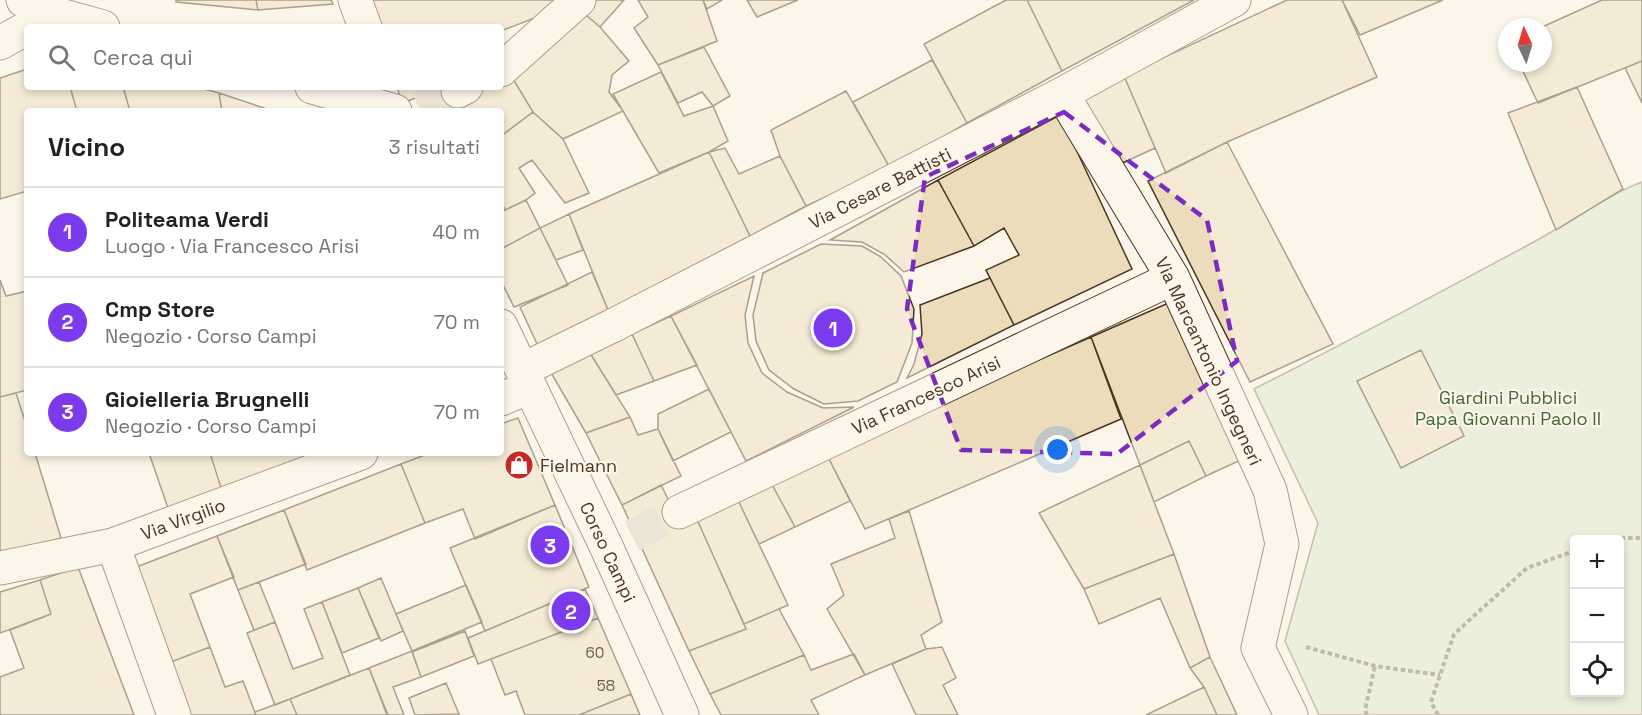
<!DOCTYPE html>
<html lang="it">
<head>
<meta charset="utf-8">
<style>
	body { margin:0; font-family:"Space Grotesk",sans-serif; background:#f6f6f6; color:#222 }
	.controls { position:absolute; right:18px; bottom:18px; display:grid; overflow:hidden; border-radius:6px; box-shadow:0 3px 9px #0003 }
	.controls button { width:54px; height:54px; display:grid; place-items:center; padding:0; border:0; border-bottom:2px solid #e0e0e0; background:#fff; color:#222; font:30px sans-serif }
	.compass { position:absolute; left:1498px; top:18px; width:54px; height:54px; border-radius:50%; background:#fff; box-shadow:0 3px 9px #0003; rotate:356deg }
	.you { position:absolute; left:1058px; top:450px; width:21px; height:21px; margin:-15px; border:4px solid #fff; border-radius:50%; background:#1a73e8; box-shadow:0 0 0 9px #1a73e833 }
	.badge { display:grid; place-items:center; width:39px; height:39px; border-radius:50%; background:#7c3aed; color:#fff; font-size:20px; font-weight:700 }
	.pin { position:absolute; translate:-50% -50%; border:3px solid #fff; box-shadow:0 2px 6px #0006 }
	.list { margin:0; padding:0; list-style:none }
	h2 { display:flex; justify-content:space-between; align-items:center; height:78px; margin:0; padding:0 24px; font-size:26px }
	h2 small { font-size:20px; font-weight:400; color:#767676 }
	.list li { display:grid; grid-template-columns:39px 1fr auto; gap:18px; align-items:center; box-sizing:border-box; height:90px; padding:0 24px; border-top:2px solid #e0e0e0 }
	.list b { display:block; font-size:22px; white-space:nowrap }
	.list p { margin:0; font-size:20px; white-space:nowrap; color:#767676 }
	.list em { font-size:20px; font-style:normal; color:#767676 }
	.icon { flex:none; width:33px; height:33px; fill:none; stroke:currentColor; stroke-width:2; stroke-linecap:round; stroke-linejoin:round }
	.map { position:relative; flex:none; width:1642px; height:715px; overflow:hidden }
	.search { position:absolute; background:#fff; box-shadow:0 3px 9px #0003; left:24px; top:24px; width:480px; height:66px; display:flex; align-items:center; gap:15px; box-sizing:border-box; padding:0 21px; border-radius:6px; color:#767676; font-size:22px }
	.panel { position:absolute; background:#fff; box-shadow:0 3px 9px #0003; left:24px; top:108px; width:480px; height:348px; border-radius:6px }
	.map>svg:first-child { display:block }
	.green { fill:#dce7d0; stroke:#887966; stroke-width:1.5; fill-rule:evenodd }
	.building { fill:#ecdcbc; stroke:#4a3520; stroke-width:1.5 }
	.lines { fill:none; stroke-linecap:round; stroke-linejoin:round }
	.pedestrian-tunnel { stroke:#d8cfc1; stroke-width:33; stroke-dasharray:33 16; stroke-linecap:butt }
	.minor-tunnel { stroke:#d8cfc1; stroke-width:33; stroke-dasharray:33 16; stroke-linecap:butt }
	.pedestrian-casing { stroke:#4a3520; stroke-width:35 }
	.minor-casing { stroke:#4a3520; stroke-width:35 }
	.path { stroke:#7f6f5c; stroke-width:4; stroke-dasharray:4.5 3; stroke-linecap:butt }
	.pedestrian { stroke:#fbf6e9; stroke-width:33 }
	.minor { stroke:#fbf6e9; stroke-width:33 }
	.marked { fill:none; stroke:#7b2cbf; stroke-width:4.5; stroke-dasharray:12 8; stroke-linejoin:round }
	.labels { text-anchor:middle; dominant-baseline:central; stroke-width:4.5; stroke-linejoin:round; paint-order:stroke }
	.number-label { font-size:15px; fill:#725f47 }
	.street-label { font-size:18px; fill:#4a3520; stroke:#fbf6e9 }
	.park-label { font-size:18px; fill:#436837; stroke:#fbf6e9 }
	.poi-label { font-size:18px; fill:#4a3520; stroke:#fbf6e9; text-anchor:start }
</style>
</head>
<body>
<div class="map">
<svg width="1642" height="715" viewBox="0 0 1642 715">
	<rect width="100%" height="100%" fill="#fbf6e9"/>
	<!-- green -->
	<path class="green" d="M1642 182V715H1319L1285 641 1318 523 1254 389C1347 342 1439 293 1530 244 1568 224 1603 197 1642 182ZM1574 540H1620V692H1574Z"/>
	<!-- building -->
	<path class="building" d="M176 0H256L258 10 176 2Z
		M256 0H331L333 4 258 10Z
		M367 0H564L555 10 501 31V27H376Z
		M588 0H624L600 27 578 8Z
		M638 0H703L717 41 658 65 634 28 648 17Z
		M703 0H722L707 9Z
		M747 0H798L757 17Z
		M1006 0H1027L1062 71 967 123 924 44Z
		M1027 0H1194L1062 71Z
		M1287 0H1342L1377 77 1227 142 1166 173 1124 76Z
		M1342 0H1443L1360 35Z
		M1602 0H1642V61L1538 103 1519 63H1543L1542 27Z
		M578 8 600 27 629 61 612 75 609 92 623 111 563 139 533 112 510 74Z
		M704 47 730 96 713 106 702 92 678 103 658 65Z
		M932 60 967 123 890 168 853 102Z
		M1642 61V103L1625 68Z
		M27 69V87H70L77 111H27V191L0 199V78Z
		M661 72 684 116 713 106 728 141 709 152 659 173 613 94Z
		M510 74 533 112 501 136V111H461L457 102 486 87H501V79Z
		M1124 76 1155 148 1118 165 1080 94Z
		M70 87H123L130 111H77Z
		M123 87H197L219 93 222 111H130Z
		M397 87H452L457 102 438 111H422L416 98 402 103Z
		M1577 87 1623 189 1556 230 1508 113Z
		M846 91 890 168 806 206 780 156 771 130Z
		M219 93 270 110V111H222Z
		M457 102 461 111H438Z
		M533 112 563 139 589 193 565 203 532 160 519 168 535 193 526 200 505 210 501 200V136Z
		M1060 115 1132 269 1014 325 986 270 1019 255 1004 228 974 246 938 180Z
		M1227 142 1333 344 1250 382 1148 181Z
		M725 148 739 174 780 156 806 206 750 236 709 152Z
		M709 152 750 236 608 310 569 214Z
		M938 180 974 246 904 272 884 254 862 242 830 240Z
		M526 200 540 228 501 249V212Z
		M569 214 583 250 556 260 540 228Z
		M540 228 568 285 514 307 501 281V249Z
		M821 244 862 246 881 257 901 276 914 309 912 343 897 382 858 401 824 404 794 389 769 370 756 341 753 315 763 273Z
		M592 272 608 310 538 346 520 307Z
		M754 276 745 315 748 343 762 373 787 392 823 408 854 407 746 461 671 316Z
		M990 278 1014 325 907 378 914 364 922 334 920 305Z
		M0 280 6 296 27 291V390L0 397Z
		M1173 301 1243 459 1206 476 1189 441 1140 465 1091 337Z
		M671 316 697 365 654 381 632 334Z
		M632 334 654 381 616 395 590 353Z
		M1091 337 1121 419 865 529 826 453Z
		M1421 350 1464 436 1401 468 1357 381Z
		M590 353 630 417 586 433 550 371Z
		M709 389 731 432 673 461 658 429V414Z
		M16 393 27 427V453H35L61 538 0 555V397Z
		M630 417 638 435 658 429 681 476 622 505 586 433Z
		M518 418 555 505 475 539 463 509 425 523 401 464 430 453H501V424Z
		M1189 441 1206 476 1154 502 1140 465Z
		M149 453H210L223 494 169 511Z
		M210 453H330L223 494Z
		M826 453 850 501 795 527 769 479Z
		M401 464 425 523 307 570 284 510Z
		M1140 465 1174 554 1084 589 1039 513Z
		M769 479 795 527 759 544 736 496Z
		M661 485 680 523 695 515 746 629 689 651 622 505Z
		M736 496 788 605 744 624 695 515Z
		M555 505 589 587 485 631 450 548Z
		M284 510 306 564 238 590 217 536Z
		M909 511 942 622 921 635 926 649 865 675 827 609 844 595 831 564 895 538 889 519Z
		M217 536 234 577 190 594 210 647 163 665 126 571Z
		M1174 554 1210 657 1190 668 1160 598 1099 624 1084 589Z
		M78 567 134 715H0V677L24 668 10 630 51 614 40 580Z
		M381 578 403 631 381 641 358 588Z
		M40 580 51 614 0 633V592Z
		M259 582 275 622 254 630 238 590Z
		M466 585 482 622 412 651 396 614Z
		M358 588 379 638 342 653 322 602Z
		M585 589 598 618 478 664 468 638Z
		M322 602 350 675 275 705 247 633 275 622 293 669 323 658 304 609Z
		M779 609 804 655 710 694 689 651 746 629 744 624Z
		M598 618 631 694 579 715H525L516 691 505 695 491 659Z
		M465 631 474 656 421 677 412 652Z
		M210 647 225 687 243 681 256 715H183L163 665Z
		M942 647 956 678 943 685 958 715H916L892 664 926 649Z
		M412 651 421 677 393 687 404 715H388L369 668Z
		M854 654 865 675 811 700 819 715H721L710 694 804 655 811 670Z
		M1210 657 1237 715H1217L1204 687 1190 668Z
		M369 668 387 715H297L290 699Z
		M446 683 459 714 415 715 409 698Z
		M1204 687 1217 715H1146Z
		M631 694 640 715H579Z
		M290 699 297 715H255V712Z"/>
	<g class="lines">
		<!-- pedestrian-tunnel -->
		<path class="pedestrian-tunnel" d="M632 536 679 512"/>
		<!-- minor-tunnel -->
		<path class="minor-tunnel" d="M419 108 458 91"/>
		<!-- pedestrian casing -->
		<g class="pedestrian-casing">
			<path id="pedestrian" d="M23 0 53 13 103 27
				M355 0 365 27
				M0 43 27 28
				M312 87 395 111
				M501 326 606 546 682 715
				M522 370 614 325
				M501 399 530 387"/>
		</g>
		<!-- minor casing -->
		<g class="minor-casing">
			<path id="minor" d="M501 70 579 0
				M458 91 466 87
				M1062 94 1173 278 1270 490 1282 544 1258 648 1291 715
				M614 325 1062 94 1234 0
				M679 512 1173 278
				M113 545 174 715
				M0 568 113 545 361 453"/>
		</g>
		<!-- path -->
		<path class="path" d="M1606 540 1611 538H1642
			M1306 647 1375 666 1440 675
			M1367 715 1365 710 1375 666
			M1438 715 1431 702 1454 634 1527 568 1574 551"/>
		<!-- pedestrian -->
		<use href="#pedestrian" class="pedestrian"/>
		<!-- minor -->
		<use href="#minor" class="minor"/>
	</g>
	<!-- marked area -->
	<path d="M0 0H1642V715H0ZM1064 112 1207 220 1237 361 1117 454 961 450 907 309 925 177Z" fill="#fbf6e9" fill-opacity=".55" fill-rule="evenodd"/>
	<path class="marked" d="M1064 112 1207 220 1237 361 1117 454 961 450 907 309 925 177Z"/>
	<!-- icons -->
	<defs>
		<g id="shop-disc" transform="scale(1.5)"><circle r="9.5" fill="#c62828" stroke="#fbf6e9"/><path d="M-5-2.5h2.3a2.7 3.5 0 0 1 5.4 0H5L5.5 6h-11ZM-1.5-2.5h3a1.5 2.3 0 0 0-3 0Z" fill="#fff"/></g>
	</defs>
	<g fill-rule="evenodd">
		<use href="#shop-disc" x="519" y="465"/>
	</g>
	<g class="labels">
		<!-- number labels -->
		<g class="number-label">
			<text x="595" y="652">60</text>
			<text x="606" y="685">58</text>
		</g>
		<!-- street labels -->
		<g class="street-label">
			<text transform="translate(880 188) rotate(-27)">Via Cesare Battisti</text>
			<text transform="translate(1209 361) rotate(65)">Via Marcantonio Ingegneri</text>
			<text transform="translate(926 395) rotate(-25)">Via Francesco Arisi</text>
			<text transform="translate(183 519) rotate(-20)">Via Virgilio</text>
			<text transform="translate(608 552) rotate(65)">Corso Campi</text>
		</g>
		<!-- park labels -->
		<g class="park-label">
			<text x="1508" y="397">Giardini Pubblici<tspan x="1508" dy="21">Papa Giovanni Paolo II</tspan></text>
		</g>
		<!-- poi labels -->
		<g class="poi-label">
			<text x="540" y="465">Fielmann</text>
		</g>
	</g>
</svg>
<div class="controls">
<button>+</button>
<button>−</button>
<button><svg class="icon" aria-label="locate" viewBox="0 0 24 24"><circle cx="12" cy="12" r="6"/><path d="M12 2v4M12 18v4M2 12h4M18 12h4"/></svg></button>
</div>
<svg class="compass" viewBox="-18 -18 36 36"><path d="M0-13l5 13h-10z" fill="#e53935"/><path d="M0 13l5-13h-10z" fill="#767676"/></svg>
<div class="you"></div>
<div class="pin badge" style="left:833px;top:328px">1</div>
<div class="pin badge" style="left:571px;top:611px">2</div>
<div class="pin badge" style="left:550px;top:545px">3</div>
<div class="search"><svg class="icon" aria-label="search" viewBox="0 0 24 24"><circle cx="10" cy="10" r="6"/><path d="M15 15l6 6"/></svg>Cerca qui</div>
<section class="panel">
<h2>Vicino<small>3 risultati</small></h2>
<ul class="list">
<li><span class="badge">1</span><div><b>Politeama Verdi</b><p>Luogo · Via Francesco Arisi</p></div><em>40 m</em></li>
<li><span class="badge">2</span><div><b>Cmp Store</b><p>Negozio · Corso Campi</p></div><em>70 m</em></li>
<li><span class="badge">3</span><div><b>Gioielleria Brugnelli</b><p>Negozio · Corso Campi</p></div><em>70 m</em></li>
</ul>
</section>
</div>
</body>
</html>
